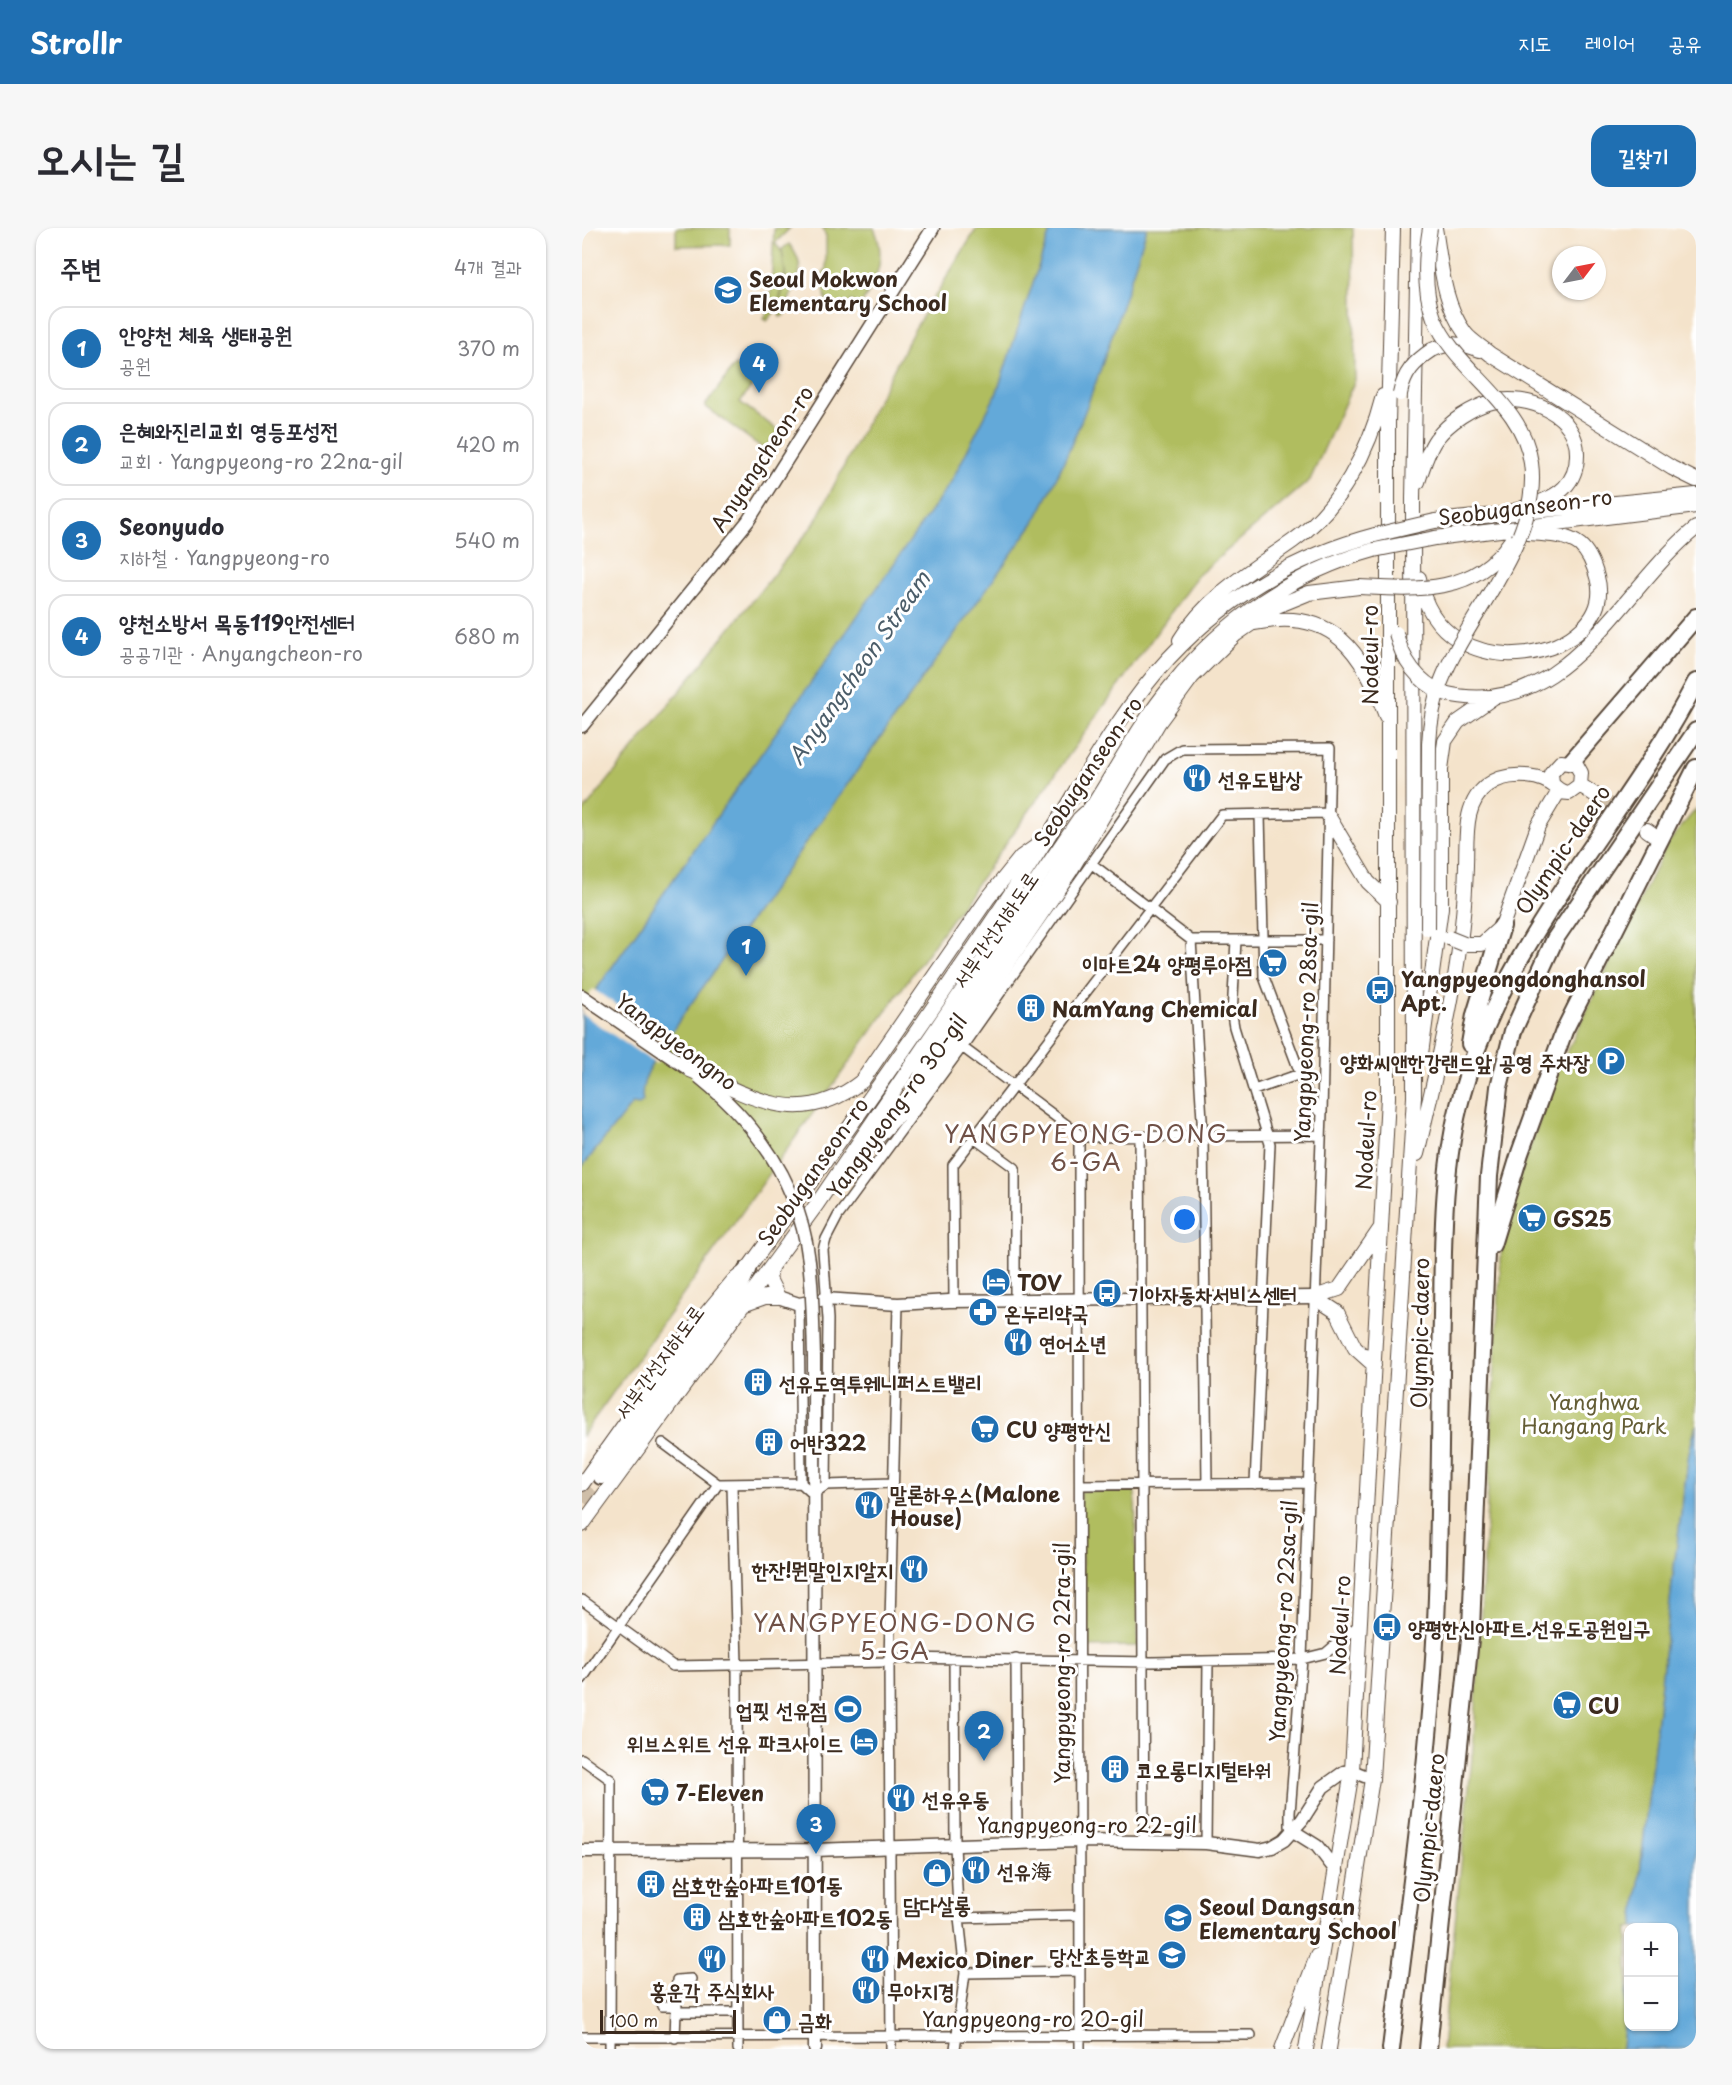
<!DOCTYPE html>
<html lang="ko">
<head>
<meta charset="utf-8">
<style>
	body { margin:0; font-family:"Playpen Sans","LXGW WenKai TC","Poor Story",sans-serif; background:#f7f7f7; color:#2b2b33 }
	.controls { position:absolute; right:18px; bottom:18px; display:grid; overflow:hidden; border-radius:12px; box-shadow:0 2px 4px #0004 }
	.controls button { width:54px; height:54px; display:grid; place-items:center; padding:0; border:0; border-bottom:2px solid #e1e1e2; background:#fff; color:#2b2b33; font:30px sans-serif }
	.compass { position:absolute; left:970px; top:18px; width:54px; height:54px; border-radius:50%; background:#fff; box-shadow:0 2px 4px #0004; rotate:58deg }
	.scale { position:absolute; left:18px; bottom:15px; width:136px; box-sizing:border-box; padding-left:6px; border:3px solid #3b2a1e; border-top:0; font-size:16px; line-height:21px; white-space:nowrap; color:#3b2a1e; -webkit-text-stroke:4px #fff; paint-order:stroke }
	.you { position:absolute; left:603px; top:992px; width:21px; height:21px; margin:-15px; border:4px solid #fff; border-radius:50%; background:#1a73e8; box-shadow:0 0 0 9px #1a73e833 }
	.badge { display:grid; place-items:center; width:39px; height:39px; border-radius:50%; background:#1f6fb2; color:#fff; font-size:20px; font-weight:700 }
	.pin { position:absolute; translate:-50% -50px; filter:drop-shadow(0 2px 3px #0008) }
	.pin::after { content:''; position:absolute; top:32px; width:21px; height:18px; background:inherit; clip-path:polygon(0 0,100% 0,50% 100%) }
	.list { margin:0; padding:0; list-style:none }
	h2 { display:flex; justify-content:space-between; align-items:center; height:78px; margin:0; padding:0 24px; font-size:26px }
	h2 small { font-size:20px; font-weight:400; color:#7c7c81 }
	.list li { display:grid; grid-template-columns:39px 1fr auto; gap:18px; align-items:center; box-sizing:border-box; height:84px; margin:0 12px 12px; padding:0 12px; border:2px solid #e1e1e2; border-radius:18px }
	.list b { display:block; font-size:22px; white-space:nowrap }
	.list p { margin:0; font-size:20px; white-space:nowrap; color:#7c7c81 }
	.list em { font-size:20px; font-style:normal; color:#7c7c81 }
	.map { position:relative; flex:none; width:1114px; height:1821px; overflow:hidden; border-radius:18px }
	header { display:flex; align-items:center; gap:36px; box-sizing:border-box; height:84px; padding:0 30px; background:#1f6fb2; color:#fff }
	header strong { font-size:28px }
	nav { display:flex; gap:33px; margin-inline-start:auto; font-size:21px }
	.intro { display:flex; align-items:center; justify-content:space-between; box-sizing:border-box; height:144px; padding:0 36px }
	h1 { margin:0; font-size:42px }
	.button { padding:15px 27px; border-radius:18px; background:#1f6fb2; color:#fff; font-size:21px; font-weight:700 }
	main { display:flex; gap:36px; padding:0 36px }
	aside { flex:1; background:#fff; border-radius:18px; box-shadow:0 2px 4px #0004 }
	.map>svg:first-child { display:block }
	.green { fill:#b0bd5f; stroke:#76743e; stroke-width:1.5 }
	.water { fill:#63a9d9; stroke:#4f6a7c; stroke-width:1.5 }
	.pier { fill:#f4e3cb }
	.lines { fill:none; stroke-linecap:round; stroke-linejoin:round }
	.primary-tunnel { stroke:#cfbea8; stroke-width:14; stroke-dasharray:14 7; stroke-linecap:butt }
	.highway-tunnel { stroke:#cfbea8; stroke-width:16; stroke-dasharray:16 8; stroke-linecap:butt }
	.street-casing { stroke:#574638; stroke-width:12 }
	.secondary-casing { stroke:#574638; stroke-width:15 }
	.primary-casing { stroke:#574638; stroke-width:16 }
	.highway-casing { stroke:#574638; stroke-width:20 }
	.street { stroke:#fff; stroke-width:9 }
	.secondary { stroke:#fff; stroke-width:12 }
	.primary { stroke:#fff; stroke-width:14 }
	.highway { stroke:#fff; stroke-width:16 }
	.secondary-bridge-casing { stroke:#574638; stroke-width:15; stroke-linecap:butt }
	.primary-bridge-casing { stroke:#574638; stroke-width:16; stroke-linecap:butt }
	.secondary-bridge { stroke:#fff; stroke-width:12 }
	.primary-bridge { stroke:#fff; stroke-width:14 }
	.labels { text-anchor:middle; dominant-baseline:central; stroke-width:6; stroke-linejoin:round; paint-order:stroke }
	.poi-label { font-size:21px; font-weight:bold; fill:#3b2a1e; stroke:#fff; text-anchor:start }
	.street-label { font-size:21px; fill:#3b2a1e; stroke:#fff }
	.park-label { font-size:21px; fill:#645d35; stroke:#fff }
	.water-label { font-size:22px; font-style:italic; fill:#4b5d69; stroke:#fff }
	.quarter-label { font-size:24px; letter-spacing:1.5px; fill:#6f5046; stroke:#fff }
</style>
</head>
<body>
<header>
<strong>Strollr</strong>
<nav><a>지도</a><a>레이어</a><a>공유</a></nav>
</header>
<div class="intro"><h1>오시는 길</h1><a class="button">길찾기</a></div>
<main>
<aside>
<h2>주변<small>4개 결과</small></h2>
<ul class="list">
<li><span class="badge">1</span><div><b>안양천 체육 생태공원</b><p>공원</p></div><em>370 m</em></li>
<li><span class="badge">2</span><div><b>은혜와진리교회 영등포성전</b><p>교회 · Yangpyeong-ro 22na-gil</p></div><em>420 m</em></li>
<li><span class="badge">3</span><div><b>Seonyudo</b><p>지하철 · Yangpyeong-ro</p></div><em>540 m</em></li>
<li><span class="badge">4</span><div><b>양천소방서 목동119안전센터</b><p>공공기관 · Anyangcheon-ro</p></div><em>680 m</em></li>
</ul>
</aside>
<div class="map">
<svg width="1114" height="1821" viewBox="0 0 1114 1821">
	<rect width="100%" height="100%" fill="#fff"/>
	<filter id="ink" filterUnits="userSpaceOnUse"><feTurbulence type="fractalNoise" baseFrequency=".0167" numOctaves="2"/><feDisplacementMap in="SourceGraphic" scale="12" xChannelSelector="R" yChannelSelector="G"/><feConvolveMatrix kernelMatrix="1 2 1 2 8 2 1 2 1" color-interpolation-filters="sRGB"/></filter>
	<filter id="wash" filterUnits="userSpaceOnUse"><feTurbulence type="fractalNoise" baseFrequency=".008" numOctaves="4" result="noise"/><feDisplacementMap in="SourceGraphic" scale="24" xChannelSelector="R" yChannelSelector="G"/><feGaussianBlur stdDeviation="1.35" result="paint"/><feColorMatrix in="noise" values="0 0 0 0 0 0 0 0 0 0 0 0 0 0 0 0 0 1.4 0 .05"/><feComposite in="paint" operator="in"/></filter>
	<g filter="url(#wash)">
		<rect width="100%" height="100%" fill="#f4e3cb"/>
		<!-- green -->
		<path class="green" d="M94 0H148V17L94 18Z
			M192 0H208L193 15 200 24 203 45 196 80 204 50 200 21 207 16C232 47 206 59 203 87L198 89 196 80 185 93 182 90 188 81Z
			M240 0H292C305 29 295 52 279 77L269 73 267 77 262 76 254 84 244 72 240 47 244 41V8Z
			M395 0H771L773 152 728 252 615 348 0 1208V585L232 296 332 102Z
			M153 137 174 152 158 174 197 203 183 222 123 178Z
			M1114 581V1197L1107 1225 1091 1347 1052 1699 1046 1700V1757L1040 1821H860L892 1510 921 993 974 847 1085 616Z
			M553 1262 556 1418 502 1419 498 1263Z"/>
		<!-- water -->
		<path class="water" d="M469 0H565C533 100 503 200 453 293L101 787C89 806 54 851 61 873L57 877 50 876 0 939V782L369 254 415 164Z
			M1114 1197V1821H1040L1046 1757V1798H1092V1700L1052 1699 1091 1347 1107 1225Z"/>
		<!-- pier -->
		<path class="pier" d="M11 761 61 795 90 811 74 836 0 786V777Z"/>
	</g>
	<g filter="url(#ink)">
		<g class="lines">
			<!-- primary-tunnel -->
			<path class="primary-tunnel" d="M1015 568 1061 599"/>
			<!-- highway-tunnel -->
			<path class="highway-tunnel" d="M304 893 341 844
				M0 1273 19 1248"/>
			<!-- street casing -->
			<g class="street-casing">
				<path id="street" d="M678 587 682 749 730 877 740 885
					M510 636 609 712H744
					M609 712 621 908 625 1256
					M654 712 650 787 652 799 688 916 673 1256
					M380 819 501 909 739 907
					M672 862 718 846
					M497 908 498 1821
					M558 909 562 1615
					M392 910 433 940V1072
					M372 1073 371 937 640 587 747 585
					M217 1076 219 1255 231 1266 244 1257 246 1091 241 1022 244 1011 256 988 380 819 583 531 600 521 748 520 740 885 720 1431 708 1585V1598L711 1603
					M81 1215 136 1256 219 1255
					M244 1257 311 1255
					M498 1257 727 1255
					M150 1258 155 1436 156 1821
					M0 1372 91 1438 302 1434 319 1430 570 1434 720 1431 744 1425 778 1396
					M372 1431 373 1617 376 1681 383 1745 373 1821
					M434 1431 435 1615
					M0 1451 136 1256
					M0 1531 29 1552 28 1821
					M624 1615 626 1433
					M377 1690 496 1687
					M383 1745 497 1743
					M80 1778H95
					M94 1784H156
					M0 1809 669 1807
					M93 1810 95 1752 109 1751
					M309 1821 307 1433 316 1076"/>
			</g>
			<!-- secondary casing -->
			<g class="secondary-casing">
				<path id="secondary" d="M0 498 166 293 351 0
					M0 768 108 842
					M196 1069 217 1076 243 1071 316 1076 367 1073 732 1069
					M232 1129 233 1821
					M711 1603 735 1618 755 1644
					M0 1623 232 1622 496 1613 624 1615 678 1622 690 1619 702 1612 720 1592 741 1559 762 1544 770 1543 790 1551"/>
			</g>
			<!-- primary casing -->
			<g class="primary-casing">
				<path id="primary" d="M853 0C859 35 861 75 883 105 889 113 900 119 908 126L1090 240 1114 252
					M850 122C868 114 880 115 898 122
					M836 254C840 241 846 222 854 211 867 194 890 179 910 174 946 165 996 186 995 227 995 240 991 251 982 260 968 274 941 279 923 286
					M853 293 1114 267
					M853 310 1114 278
					M837 350C858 471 1039 430 1015 349 1012 338 1007 325 998 317 980 303 948 307 927 303
					M673 395C751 379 780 423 804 488
					M598 412C624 369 670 342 711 313 758 280 787 223 801 168
					M861 465C984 496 1036 363 1114 300
					M998 557 1015 568
					M747 589 786 654 807 674
					M1065 602 1078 611
					M882 716H900L920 698 956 598 977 563
					M839 826 859 680V541L863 513 876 494 912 469
					M280 853 406 670 439 629 456 617
					M835 926C857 832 882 734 884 637 885 609 881 575 906 557 922 545 951 545 968 555 975 559 977 565 987 565L998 557 999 545 994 536 979 534 969 545 970 555
					M261 948 342 858 489 642 577 494 610 449 653 407 695 378 727 365 777 359
					M732 1069 757 1061 798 1001
					M732 1069 755 1084 773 1120 792 1137
					M161 1077 183 1069H196L187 1051 189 1040
					M0 1256 107 1106 151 1053 165 1042C261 910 355 776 446 640 492 571 531 490 587 430 644 369 713 328 793 307
					M0 1297 235 976 497 591 510 579C536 538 559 494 590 457 642 392 712 344 792 322
					M700 1821 735 1728
					M724 1821 770 1543 806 869V196L811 0
					M747 1821 790 1551 832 869 831 271 836 0"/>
			</g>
			<!-- highway casing -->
			<g class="highway-casing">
				<path id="highway" d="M989 534 1114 389
					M888 816 893 787 920 698
					M341 844 475 649 507 597 510 579
					M910 1017 938 925 982 803 1114 540
					M19 1248 157 1060 165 1042
					M809 1821C827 1671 850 1520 855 1369 858 1275 858 1182 860 1088 861 1015 860 937 880 866 923 709 1041 595 1114 454
					M846 1821 889 1401 907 948 917 859 931 803 973 711 1114 503"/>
			</g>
			<!-- street -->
			<use href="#street" class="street"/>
			<!-- secondary -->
			<use href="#secondary" class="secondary"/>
			<!-- primary -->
			<use href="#primary" class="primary"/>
			<!-- highway -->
			<use href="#highway" class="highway"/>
			<!-- secondary-bridge casing -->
			<g class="secondary-bridge-casing">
				<path id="secondary-bridge" d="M117 849C175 896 218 957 227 1033 231 1065 231 1097 232 1129"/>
			</g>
			<!-- primary-bridge casing -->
			<g class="primary-bridge-casing">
				<path id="primary-bridge" d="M818 166C822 145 832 134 850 122
					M793 307 853 293
					M792 322 853 310
					M777 359C833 362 892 367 928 314
					M814 405C820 432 836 454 861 465
					M846 701 847 516C848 495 851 474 859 454 885 387 960 311 949 235 941 173 874 144 852 90 841 62 843 29 848 0
					M867 710 882 716
					M108 842C170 869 218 902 280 853"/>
			</g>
			<!-- secondary-bridge -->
			<use href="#secondary-bridge" class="secondary-bridge"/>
			<!-- primary-bridge -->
			<use href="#primary-bridge" class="primary-bridge"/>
		</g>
	</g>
	<!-- icons -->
	<defs>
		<g id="school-disc" transform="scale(1.5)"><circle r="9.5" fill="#1f6fb2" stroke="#fff"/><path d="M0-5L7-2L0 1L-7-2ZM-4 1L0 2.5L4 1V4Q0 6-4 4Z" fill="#fff"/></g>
		<g id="restaurant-disc" transform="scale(1.5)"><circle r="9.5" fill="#1f6fb2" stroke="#fff"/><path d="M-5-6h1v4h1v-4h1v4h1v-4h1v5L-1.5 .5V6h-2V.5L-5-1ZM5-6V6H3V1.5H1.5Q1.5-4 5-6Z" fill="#fff"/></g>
		<g id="supermarket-disc" transform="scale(1.5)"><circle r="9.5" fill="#1f6fb2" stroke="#fff"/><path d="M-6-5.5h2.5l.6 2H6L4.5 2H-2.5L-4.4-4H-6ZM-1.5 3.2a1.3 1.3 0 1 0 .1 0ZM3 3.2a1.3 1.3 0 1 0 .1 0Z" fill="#fff"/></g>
		<g id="bus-disc" transform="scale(1.5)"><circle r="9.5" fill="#1f6fb2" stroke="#fff"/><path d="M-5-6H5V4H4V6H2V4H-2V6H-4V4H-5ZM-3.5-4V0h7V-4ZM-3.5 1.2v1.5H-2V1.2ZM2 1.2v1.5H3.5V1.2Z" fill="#fff"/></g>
		<g id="building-disc" transform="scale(1.5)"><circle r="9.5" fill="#1f6fb2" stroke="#fff"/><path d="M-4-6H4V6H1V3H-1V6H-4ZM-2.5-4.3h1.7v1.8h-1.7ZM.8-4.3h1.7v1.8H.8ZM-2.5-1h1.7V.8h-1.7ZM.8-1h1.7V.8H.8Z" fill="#fff"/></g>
		<g id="parking-disc" transform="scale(1.5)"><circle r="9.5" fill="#1f6fb2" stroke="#fff"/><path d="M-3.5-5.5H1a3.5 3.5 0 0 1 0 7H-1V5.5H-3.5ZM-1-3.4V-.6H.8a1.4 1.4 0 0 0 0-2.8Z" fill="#fff"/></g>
		<g id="hotel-disc" transform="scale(1.5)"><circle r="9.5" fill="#1f6fb2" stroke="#fff"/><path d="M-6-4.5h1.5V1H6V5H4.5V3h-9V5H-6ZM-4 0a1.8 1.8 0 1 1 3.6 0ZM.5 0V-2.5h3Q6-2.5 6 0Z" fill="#fff"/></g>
		<g id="pharmacy-disc" transform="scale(1.5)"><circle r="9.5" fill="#1f6fb2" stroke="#fff"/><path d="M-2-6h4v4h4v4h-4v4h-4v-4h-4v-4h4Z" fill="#fff"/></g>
		<g id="stadium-disc" transform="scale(1.5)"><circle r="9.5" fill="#1f6fb2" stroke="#fff"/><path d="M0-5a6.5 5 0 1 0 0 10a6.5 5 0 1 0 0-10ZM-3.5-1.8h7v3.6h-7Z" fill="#fff"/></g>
		<g id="shop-disc" transform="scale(1.5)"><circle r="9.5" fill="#1f6fb2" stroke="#fff"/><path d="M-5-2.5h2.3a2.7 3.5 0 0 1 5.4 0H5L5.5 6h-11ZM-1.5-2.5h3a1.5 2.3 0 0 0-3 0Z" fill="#fff"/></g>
	</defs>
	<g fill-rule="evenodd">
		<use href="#school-disc" x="146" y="62"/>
		<use href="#restaurant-disc" x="615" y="550"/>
		<use href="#supermarket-disc" x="691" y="735"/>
		<use href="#bus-disc" x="798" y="762"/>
		<use href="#building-disc" x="449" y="780"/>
		<use href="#parking-disc" x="1029" y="833"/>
		<use href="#supermarket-disc" x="950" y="990"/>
		<use href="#hotel-disc" x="414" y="1054"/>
		<use href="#bus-disc" x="525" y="1065"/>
		<use href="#pharmacy-disc" x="401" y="1084"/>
		<use href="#restaurant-disc" x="436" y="1114"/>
		<use href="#building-disc" x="176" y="1154"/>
		<use href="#supermarket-disc" x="403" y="1201"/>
		<use href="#building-disc" x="187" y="1214"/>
		<use href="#restaurant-disc" x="287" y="1277"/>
		<use href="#restaurant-disc" x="332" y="1341"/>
		<use href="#bus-disc" x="805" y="1399"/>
		<use href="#supermarket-disc" x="985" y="1477"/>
		<use href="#stadium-disc" x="266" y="1481"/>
		<use href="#hotel-disc" x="282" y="1514"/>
		<use href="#building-disc" x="533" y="1541"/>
		<use href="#supermarket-disc" x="73" y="1564"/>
		<use href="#restaurant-disc" x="319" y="1570"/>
		<use href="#restaurant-disc" x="394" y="1642"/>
		<use href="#shop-disc" x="355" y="1645"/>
		<use href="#building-disc" x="69" y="1656"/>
		<use href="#building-disc" x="115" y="1689"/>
		<use href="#school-disc" x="596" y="1690"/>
		<use href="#school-disc" x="590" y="1727"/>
		<use href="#restaurant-disc" x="130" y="1731"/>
		<use href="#restaurant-disc" x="293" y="1731"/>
		<use href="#restaurant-disc" x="284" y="1762"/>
		<use href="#shop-disc" x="195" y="1792"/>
	</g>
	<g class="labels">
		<!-- poi labels -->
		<g class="poi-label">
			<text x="167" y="50">Seoul Mokwon<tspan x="167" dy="24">Elementary School</tspan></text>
			<text x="636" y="550">선유도밥상</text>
			<text x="670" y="735" text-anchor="end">이마트24 양평루아점</text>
			<text x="819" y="750">Yangpyeongdonghansol<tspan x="819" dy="24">Apt.</tspan></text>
			<text x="470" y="780">NamYang Chemical</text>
			<text x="1008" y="833" text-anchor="end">양화씨앤한강랜드앞 공영 주차장</text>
			<text x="971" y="990">GS25</text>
			<text x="435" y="1054">TOV</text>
			<text x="546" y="1065">기아자동차서비스센터</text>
			<text x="422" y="1084">온누리약국</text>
			<text x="457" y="1114">연어소년</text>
			<text x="197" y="1154">선유도역투웨니퍼스트밸리</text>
			<text x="424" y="1201">CU 양평한신</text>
			<text x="208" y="1214">어반322</text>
			<text x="308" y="1265">말론하우스(Malone<tspan x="308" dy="24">House)</tspan></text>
			<text x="311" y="1341" text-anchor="end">한잔!뭔말인지알지</text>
			<text x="826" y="1399">양평한신아파트.선유도공원입구</text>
			<text x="1006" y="1477">CU</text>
			<text x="245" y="1481" text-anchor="end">업핏 선유점</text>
			<text x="261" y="1514" text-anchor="end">위브스위트 선유 파크사이드</text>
			<text x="554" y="1541">코오롱디지털타워</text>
			<text x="94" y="1564">7-Eleven</text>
			<text x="340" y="1570">선유우동</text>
			<text x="415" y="1642">선유海</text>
			<text x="90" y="1656">삼호한숲아파트101동</text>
			<text x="355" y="1676" text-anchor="middle">담다살롱</text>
			<text x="617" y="1678">Seoul Dangsan<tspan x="617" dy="24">Elementary School</tspan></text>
			<text x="136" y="1689">삼호한숲아파트102동</text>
			<text x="569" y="1727" text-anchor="end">당산초등학교</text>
			<text x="314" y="1731">Mexico Diner</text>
			<text x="130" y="1762" text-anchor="middle">홍운각 주식회사</text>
			<text x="305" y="1762">무아지경</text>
			<text x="216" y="1792">금화</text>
		</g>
		<!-- street labels -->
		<g class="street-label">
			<text transform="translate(179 230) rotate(-57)">Anyangcheon-ro</text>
			<text transform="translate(943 278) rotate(-7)">Seobuganseon-ro</text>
			<text transform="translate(787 427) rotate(-90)">Nodeul-ro</text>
			<text transform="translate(505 543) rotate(-56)">Seobuganseon-ro</text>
			<text transform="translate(980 621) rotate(-56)">Olympic-daero</text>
			<text transform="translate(412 701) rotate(-56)">서부간선지하도로</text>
			<text transform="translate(723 794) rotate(-88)">Yangpyeong-ro 28sa-gil</text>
			<text transform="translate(95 813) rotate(37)">Yangpyeongno</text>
			<text transform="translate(314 877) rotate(-54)">Yangpyeong-ro 30-gil</text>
			<text transform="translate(783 912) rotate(-87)">Nodeul-ro</text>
			<text transform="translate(230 943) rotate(-55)">Seobuganseon-ro</text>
			<text transform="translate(837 1105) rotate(-89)">Olympic-daero</text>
			<text transform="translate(76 1133) rotate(-54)">서부간선지하도로</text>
			<text transform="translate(700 1393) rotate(-87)">Yangpyeong-ro 22sa-gil</text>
			<text transform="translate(757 1397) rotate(-87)">Nodeul-ro</text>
			<text transform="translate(479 1435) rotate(-90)">Yangpyeong-ro 22ra-gil</text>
			<text x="505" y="1596">Yangpyeong-ro 22-gil</text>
			<text transform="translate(846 1600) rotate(-84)">Olympic-daero</text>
			<text x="451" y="1790">Yangpyeong-ro 20-gil</text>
		</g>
		<!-- park labels -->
		<g class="park-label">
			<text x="1012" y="1173">Yanghwa<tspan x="1012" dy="24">Hangang Park</tspan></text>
		</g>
		<!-- water labels -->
		<g class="water-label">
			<text transform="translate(276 439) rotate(-55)">Anyangcheon Stream</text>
		</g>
		<!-- quarter labels -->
		<g class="quarter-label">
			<text x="504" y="905">YANGPYEONG-DONG<tspan x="504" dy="28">6-GA</tspan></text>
			<text x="313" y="1394">YANGPYEONG-DONG<tspan x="313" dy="28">5-GA</tspan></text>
		</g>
	</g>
</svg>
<div class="controls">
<button>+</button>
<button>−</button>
</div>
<svg class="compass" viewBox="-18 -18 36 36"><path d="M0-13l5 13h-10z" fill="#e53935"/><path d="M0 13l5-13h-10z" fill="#7c7c81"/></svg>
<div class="scale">100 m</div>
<div class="you"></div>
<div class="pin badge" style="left:164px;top:748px">1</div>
<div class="pin badge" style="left:402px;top:1533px">2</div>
<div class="pin badge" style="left:234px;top:1626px">3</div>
<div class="pin badge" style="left:177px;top:165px">4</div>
</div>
</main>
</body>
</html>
